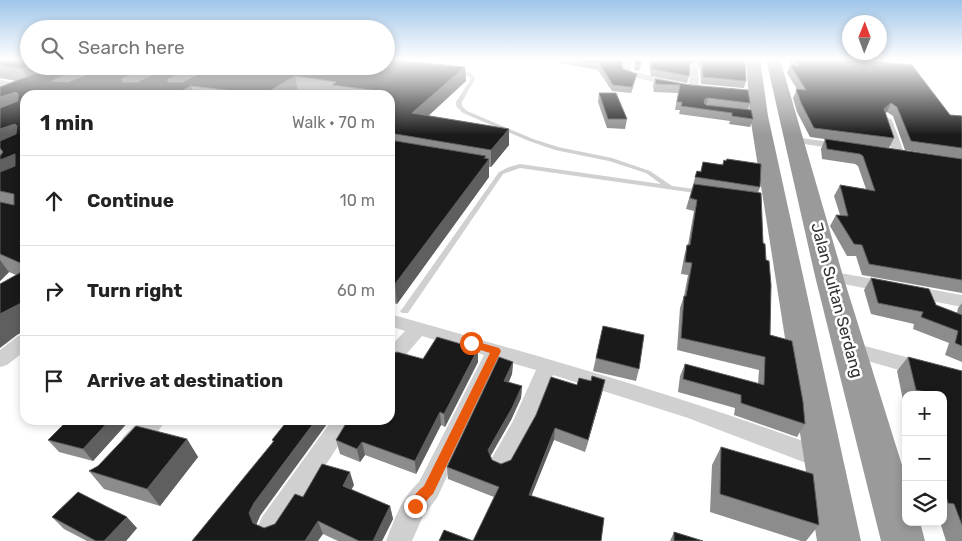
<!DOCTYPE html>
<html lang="en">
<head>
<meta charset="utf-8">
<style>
	body { margin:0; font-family:Rubik,sans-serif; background:#f6f6f6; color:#222 }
	.controls { position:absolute; right:15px; bottom:15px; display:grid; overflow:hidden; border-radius:10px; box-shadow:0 2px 8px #0003 }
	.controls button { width:45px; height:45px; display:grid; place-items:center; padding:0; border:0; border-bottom:1px solid #e0e0e0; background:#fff; color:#222; font:25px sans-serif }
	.compass { position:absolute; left:842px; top:15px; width:45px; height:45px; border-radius:50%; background:#fff; box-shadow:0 2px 8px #0003; rotate:1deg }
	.stop { position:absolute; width:15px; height:15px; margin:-11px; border:4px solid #ea580c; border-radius:50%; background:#fff }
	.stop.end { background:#ea580c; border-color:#fff; box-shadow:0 1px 5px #0008 }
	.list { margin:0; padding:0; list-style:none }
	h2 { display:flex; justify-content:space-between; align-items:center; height:65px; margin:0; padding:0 20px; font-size:21px }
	h2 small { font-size:16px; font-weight:400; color:#767676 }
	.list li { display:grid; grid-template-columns:32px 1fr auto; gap:15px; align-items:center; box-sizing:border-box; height:90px; padding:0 20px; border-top:1px solid #e0e0e0 }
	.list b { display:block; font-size:19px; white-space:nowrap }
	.list em { font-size:16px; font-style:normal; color:#767676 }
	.icon { flex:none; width:28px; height:28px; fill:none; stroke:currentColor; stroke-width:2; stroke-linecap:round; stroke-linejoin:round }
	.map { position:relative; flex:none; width:962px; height:541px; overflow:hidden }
	.search { position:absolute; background:#fff; box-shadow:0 2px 8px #0003; left:20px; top:20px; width:375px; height:55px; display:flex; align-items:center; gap:12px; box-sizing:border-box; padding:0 18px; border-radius:28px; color:#767676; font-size:19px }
	.panel { position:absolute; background:#fff; box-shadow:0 2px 8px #0003; left:20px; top:90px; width:375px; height:335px; border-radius:15px }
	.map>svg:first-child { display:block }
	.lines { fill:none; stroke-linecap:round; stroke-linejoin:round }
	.lane { fill:#d0d0d0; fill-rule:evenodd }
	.street { fill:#d0d0d0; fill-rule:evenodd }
	.highway { fill:#9a9a9a; fill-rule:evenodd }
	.wall { fill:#8c8c8c }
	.shaded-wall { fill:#5f5f5f }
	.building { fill:#1a1a1a; stroke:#5f5f5f }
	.route { fill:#ea580c }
	.labels { text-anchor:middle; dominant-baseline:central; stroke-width:5; stroke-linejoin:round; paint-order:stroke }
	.street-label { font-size:16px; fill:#333; stroke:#fff }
</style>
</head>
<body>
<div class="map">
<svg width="962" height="541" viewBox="0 0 962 541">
	<rect width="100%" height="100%" fill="#fff"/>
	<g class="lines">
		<!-- lane -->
		<path class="lane" d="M455 69 471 73 475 79 462 102V106L467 111 533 139 558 147 612 158 650 171 672 186 702 190 706 192 702 194 520 168 503 174 408 313H402L400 311 402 309 499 172 509 167 520 164 661 184 646 173 609 161 555 150 529 141 463 113 456 106V102L471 79 467 75 453 71V70Z"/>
		<!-- street -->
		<path class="street" d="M626 59H634L630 68 632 71 678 82 680 84 675 87 625 75 622 68Z
			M694 64 698 67 699 87 694 90 689 87 690 67Z
			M0 80 29 85 34 88 29 91 0 86Z
			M887 117 892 120 905 155 903 158H895L893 155 882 120Z
			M794 137 844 144 850 147 844 150 790 142 788 140Z
			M829 271 962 295V307L823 280 821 276 823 272Z
			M390 314C538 356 686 397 830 451L834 458 830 465 822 469 688 418 553 375 533 426 509 471 501 474 493 471 489 463 513 421 536 370 501 360 437 498 423 516 412 541H386C394 520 402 497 419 482L484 355 422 336 397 365 390 367V347L405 331 390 326Z
			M25 334V351L7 365 0 367V350L18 336Z
			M850 342 962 372V388L843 354 840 349 843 344Z
			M140 420H165C159 433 144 449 131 454L123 451 120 444 123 437Z
			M332 420H355L280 535 271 539 262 535 258 526 262 517Z"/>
		<!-- highway -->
		<path class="highway" d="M746 59H760L768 116 861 541H817L750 116Z
			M766 59H780L843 276 906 478V522H920L925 541H881L815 276Z"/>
	</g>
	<!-- wall -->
	<path class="wall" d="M0 59 29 66 465 67 466 81 428 116 509 145 491 167H489V177L397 304 390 302V95H326L298 91 291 95H25V330L17 335 16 275 9 272 0 281V87L16 81 0 78Z
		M561 59H624L622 66 623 69 637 74 631 93 612 91 598 70 560 63Z
		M635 59H643L639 71 634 70Z
		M648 59H745L746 81 744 88 701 84 700 67 694 62 689 66V76L687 83 651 76Z
		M788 59H853L950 115 962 116V159L905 150 893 116 887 112 885 113 894 138 889 148 810 137 797 112 793 98 797 89 787 73 790 65H792Z
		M655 79 750 103 748 110 753 119 750 127 729 124 730 121 679 114 680 110H675L678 93 654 92 653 86Z
		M599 93 627 119 625 129 607 128 598 102Z
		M825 139 962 159V293L862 275 856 256H847L830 226 836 215H840L834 196 840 185 866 189 858 166 855 164 822 159 821 149Z
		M724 160 760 187 758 193 763 243 770 335 805 424 797 437 734 415 735 408 678 392 680 376 685 364 758 384 759 370 677 350 680 308 684 296 688 275 681 274 684 257 687 245H688L694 211 686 209 697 171 700 172 703 162 722 165Z
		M871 278 936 305 957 313 958 308 962 303V362L945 355 949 343 913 329 914 324 871 314 864 290Z
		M603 326 639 369 636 381 593 371Z
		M478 349V362L445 427 441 425 416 474 365 455 360 462 340 454 336 440 423 359Z
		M908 357 962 371V541H946L940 522H943V395H906V405H904L897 371Z
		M513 362 512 374 509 382 522 386 521 398 511 420 490 457 492 460 501 464 511 460 577 385 591 381 605 380 602 393 585 452 554 440 494 497 448 479 447 467Z
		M68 420H130L93 461 59 452 48 440Z
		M288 420 260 516 256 525 264 528 275 524 303 497 354 485 351 489 390 506 393 519 382 541H338L323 534 192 541 273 442 272 440Z
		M187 439 198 457 160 506 104 489 89 471Z
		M721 447 819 525 806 541H801L710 512 712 465Z
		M52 517 137 528 126 541H87L64 529Z
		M674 532 703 541H670Z"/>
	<!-- shaded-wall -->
	<path class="shaded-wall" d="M692 59H695L694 62 688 67 690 60Z
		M30 66H75L30 83 22 69Z
		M88 66H127L60 95 52 81Z
		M149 66H182L128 93 122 79Z
		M194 66H217L172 95 167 80Z
		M465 67 466 81 414 129 412 113Z
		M637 74 635 81 631 93 632 87Z
		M295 76 298 91 291 95H263Z
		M191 86 194 95H174Z
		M16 92 24 107 0 116V97Z
		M708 98 706 106 703 107 705 99Z
		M891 103 887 112 879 118 884 109Z
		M15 124 24 140 0 149V129Z
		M509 129V145L491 167V150Z
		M15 154 25 170 0 182V160Z
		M486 156V163L489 159V177L397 304 395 284Z
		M0 260 9 272 0 281Z
		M25 301V330L17 335 0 348V314Z
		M478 349V362L445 427 444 414Z
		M513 362 512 374 504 393V381Z
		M605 380 602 393 585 452 588 440Z
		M522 386 521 398 511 420 487 462 488 450Z
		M440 412 441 425 416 474 415 461Z
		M110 420H130L93 461 83 449Z
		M316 420H330L260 516 256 525 253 523 249 513 254 503Z
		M555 428 554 440 527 507 529 495Z
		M187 439 198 457 160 506 147 489Z
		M362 442 365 455 360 462 357 449Z
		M350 472 354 485 347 498 343 486Z
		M390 506 393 519 382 541H373Z
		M127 517 137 528 126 541H104Z
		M318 521 323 534 318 541H305Z"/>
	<!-- building -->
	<path class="building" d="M0 59H29V66H30L22 69 0 65Z
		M386 59 465 67 412 113 509 129 491 150 390 133V95H382L386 92 332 85 336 82 295 76 263 95H236L242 92 191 86 174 95H25V215L22 217 25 218V265L0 254V202L14 205V194L0 191V172L15 166V154L0 160V156L3 152 0 148V141L16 134 17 126 15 124 0 129V108L18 101V94L16 92 0 97V87L55 66H88L52 81 68 82 108 66H149L122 79 123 82H137L169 66H194L167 80 169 82H182L215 66H386Z
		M571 59H624L622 65 623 69 637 74 632 87 613 85 599 63Z
		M636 59H642L640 65 635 64Z
		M651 59H692L690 60 689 76 652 69Z
		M700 59H745L746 81 703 77 702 60Z
		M795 59H853L912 65 950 115 962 116V148L911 141 897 107 891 103 884 109 894 138 814 128 801 103 796 89 806 90 790 65 799 66Z
		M655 79 690 85 748 90 750 103 708 98 705 99 704 103 706 105 751 110 753 119 732 116V113L681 106 682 102H677L680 85 656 84Z
		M599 93H616L627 119H608Z
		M825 139 962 159V280L869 264 862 245 854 244 836 215 848 216 840 185 875 191 863 156 860 154 827 149Z
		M390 140 486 156 484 158 489 159 395 284 390 282Z
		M727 159 761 164 760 187 695 177 697 171 701 172 703 162 723 165 724 160 726 161Z
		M694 184 761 193 763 243 765 244 766 260 769 261 771 285 770 335 792 341 803 402 805 424 741 403V395L683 379 685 364 764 385 765 357 681 338 684 296H686L692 263 685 262 687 245H690L697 200 690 198Z
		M25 270V301L0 314V284Z
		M871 278 929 289 936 305 962 315V346L955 343 958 331 921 317 923 312 878 303Z
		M603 326 644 335 639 369 596 358Z
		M437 337 478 349 444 414 440 412 415 461 362 442 357 449 336 440 348 420H390V354L397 352 423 359Z
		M499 357 513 362 504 381 522 386 512 408 488 450 492 460 501 464 511 460 536 415 551 377 577 385 579 378 591 381 592 376 605 380 588 440 555 428 529 495 604 518 601 541H473L499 487 447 467Z
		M908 357 962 371V525L954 504 948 503 943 486V395H926V392L916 390Z
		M68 420H110L83 449 48 440Z
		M288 420H316L254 503 249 513 253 523 264 528 275 524 295 494 303 497 322 464 350 472 343 486 390 506 373 541H359L318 521 305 541H192L274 441 272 440Z
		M136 426 187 439 147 489 89 471 98 466Z
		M721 447 813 474 819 525 720 494Z
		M78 492 127 517 104 541H96L52 517Z
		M444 530 473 541H439Z
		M674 532 703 541H674Z"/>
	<!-- sky -->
	<linearGradient id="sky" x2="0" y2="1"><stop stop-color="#9fc5e9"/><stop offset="0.44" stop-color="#fff"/><stop offset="1" stop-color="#fff" stop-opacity="0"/></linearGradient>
	<rect width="962" height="135" fill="url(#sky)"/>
	<!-- route -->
	<path class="route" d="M471 340 499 348 501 351 433 494C426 499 423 509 415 512L411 510 409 506C413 497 417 491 424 486L490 353 468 346V341Z"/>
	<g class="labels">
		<!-- street labels -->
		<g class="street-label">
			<text transform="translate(837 300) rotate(75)">Jalan Sultan Serdang</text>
		</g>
	</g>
</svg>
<div class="controls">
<button>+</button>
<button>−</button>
<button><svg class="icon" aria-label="layers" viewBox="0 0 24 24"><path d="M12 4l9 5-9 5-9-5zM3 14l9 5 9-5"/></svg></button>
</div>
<svg class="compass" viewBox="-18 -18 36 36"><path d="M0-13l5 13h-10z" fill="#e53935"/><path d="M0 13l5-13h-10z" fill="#767676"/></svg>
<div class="stop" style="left:471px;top:343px"></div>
<div class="stop end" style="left:415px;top:506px"></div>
<div class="search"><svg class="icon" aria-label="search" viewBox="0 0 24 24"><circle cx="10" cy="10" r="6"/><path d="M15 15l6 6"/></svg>Search here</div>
<section class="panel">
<h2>1 min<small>Walk · 70 m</small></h2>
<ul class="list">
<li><svg class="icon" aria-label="ahead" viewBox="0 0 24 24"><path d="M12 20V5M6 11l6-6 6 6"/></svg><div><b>Continue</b></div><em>10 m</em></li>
<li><svg class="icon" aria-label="right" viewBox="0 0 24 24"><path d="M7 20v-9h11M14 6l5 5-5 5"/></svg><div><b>Turn right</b></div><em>60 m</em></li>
<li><svg class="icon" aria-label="arrive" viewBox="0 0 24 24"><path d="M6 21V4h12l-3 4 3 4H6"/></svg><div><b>Arrive at destination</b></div></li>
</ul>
</section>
</div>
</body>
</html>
